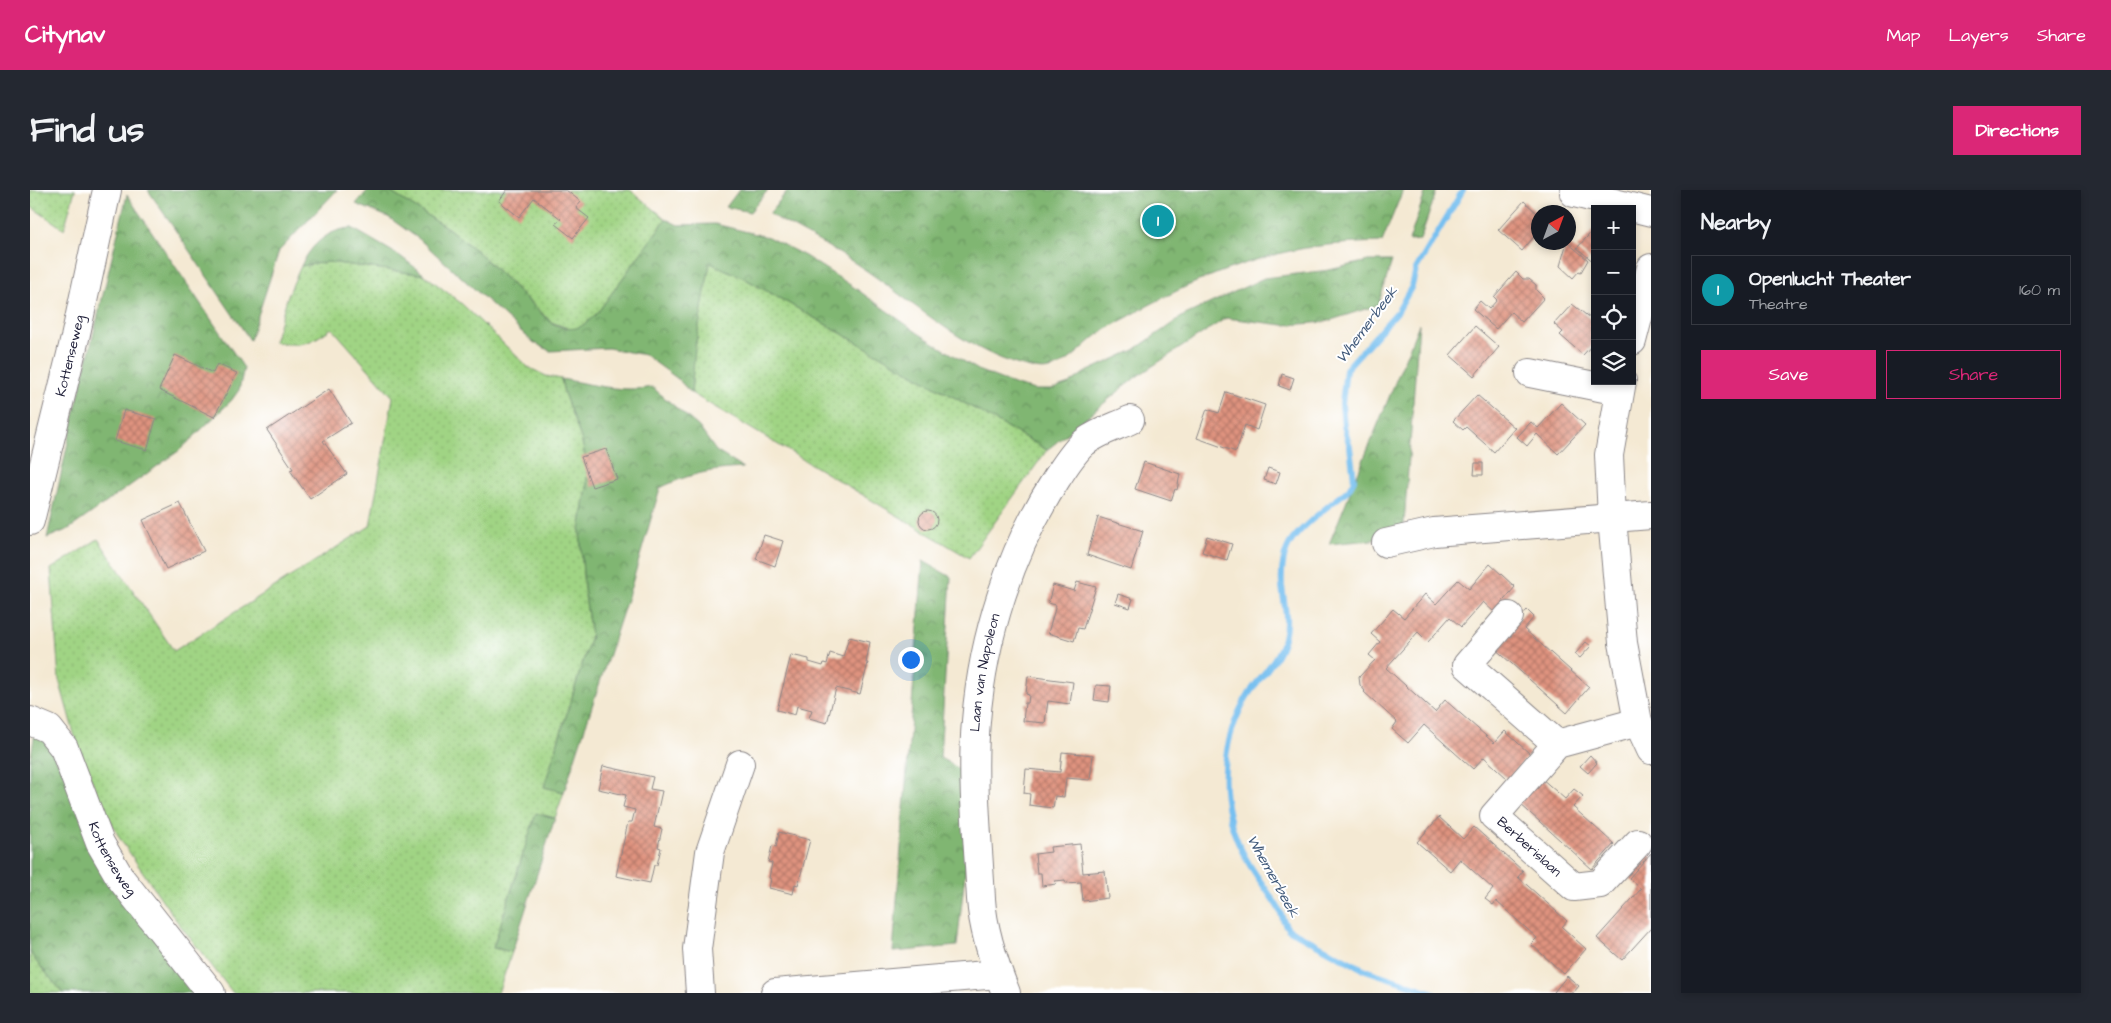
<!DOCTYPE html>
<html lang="en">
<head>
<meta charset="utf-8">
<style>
	body { margin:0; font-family:"Architects Daughter",sans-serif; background:#242831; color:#f1f3f6 }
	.controls { position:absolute; right:15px; top:15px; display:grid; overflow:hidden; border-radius:0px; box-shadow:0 2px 8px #0003 }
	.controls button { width:45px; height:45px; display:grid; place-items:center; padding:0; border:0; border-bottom:1px solid #363941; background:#171b24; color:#f1f3f6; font:25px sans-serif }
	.compass { position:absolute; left:1501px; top:15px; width:45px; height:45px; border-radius:50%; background:#171b24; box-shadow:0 2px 8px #0003; rotate:41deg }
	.you { position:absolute; left:880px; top:469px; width:18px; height:18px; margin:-12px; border:4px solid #fff; border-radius:50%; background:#1a73e8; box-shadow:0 0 0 8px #1a73e833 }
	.badge { display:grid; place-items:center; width:32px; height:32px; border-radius:50%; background:#db2777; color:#fff; font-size:16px; font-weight:700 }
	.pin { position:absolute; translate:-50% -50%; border:2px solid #fff; box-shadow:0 1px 5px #0006 }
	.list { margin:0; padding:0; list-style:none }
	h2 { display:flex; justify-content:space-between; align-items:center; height:65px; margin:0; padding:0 20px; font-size:21px }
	h2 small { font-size:16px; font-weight:400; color:#9ea1a6 }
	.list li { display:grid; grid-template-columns:32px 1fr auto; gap:15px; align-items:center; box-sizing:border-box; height:70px; margin:0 10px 10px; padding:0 10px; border:1px solid #363941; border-radius:0px }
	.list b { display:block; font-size:19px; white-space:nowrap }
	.list p { margin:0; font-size:16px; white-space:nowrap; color:#9ea1a6 }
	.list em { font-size:16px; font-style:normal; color:#9ea1a6 }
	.actions { display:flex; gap:10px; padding:15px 20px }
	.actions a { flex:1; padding:11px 0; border:1px solid #db2777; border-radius:0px; text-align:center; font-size:18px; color:#db2777 }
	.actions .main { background:#db2777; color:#fff }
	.icon { flex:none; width:28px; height:28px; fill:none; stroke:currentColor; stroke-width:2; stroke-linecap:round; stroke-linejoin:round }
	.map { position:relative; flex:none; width:1621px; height:803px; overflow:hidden; border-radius:0px }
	header { display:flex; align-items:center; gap:30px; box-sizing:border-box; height:70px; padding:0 25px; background:#db2777; color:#fff }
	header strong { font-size:24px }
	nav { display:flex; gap:28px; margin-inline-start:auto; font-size:18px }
	.intro { display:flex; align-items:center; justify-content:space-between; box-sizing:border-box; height:120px; padding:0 30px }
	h1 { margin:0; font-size:35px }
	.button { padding:12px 22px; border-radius:0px; background:#db2777; color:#fff; font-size:18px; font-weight:700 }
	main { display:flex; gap:30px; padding:0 30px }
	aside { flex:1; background:#171b24; border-radius:0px; box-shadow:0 2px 8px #0003 }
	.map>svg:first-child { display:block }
	.grass { fill:url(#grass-dots); stroke:#617b60 }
	.forest { fill:url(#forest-crowns); stroke:#516c56 }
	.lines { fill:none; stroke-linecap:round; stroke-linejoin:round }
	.stream { stroke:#77c0f0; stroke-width:6 }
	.building { fill:url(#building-cross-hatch) }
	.minor-casing { stroke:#8b8687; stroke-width:30 }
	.minor { stroke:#fff; stroke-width:28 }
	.labels { text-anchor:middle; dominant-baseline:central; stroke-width:4; stroke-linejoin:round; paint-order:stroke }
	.street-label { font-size:14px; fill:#22223b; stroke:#fff }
	.water-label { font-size:15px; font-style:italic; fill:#40597a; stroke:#fff }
</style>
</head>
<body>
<header>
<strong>Citynav</strong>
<nav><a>Map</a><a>Layers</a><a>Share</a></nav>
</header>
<div class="intro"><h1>Find us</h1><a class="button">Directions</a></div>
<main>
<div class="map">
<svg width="1621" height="803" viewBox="0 0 1621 803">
	<defs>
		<pattern id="grass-dots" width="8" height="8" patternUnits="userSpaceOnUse" patternTransform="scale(1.25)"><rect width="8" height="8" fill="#a0d484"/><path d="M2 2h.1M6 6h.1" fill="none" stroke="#8ab673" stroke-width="1.8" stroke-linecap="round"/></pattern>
		<pattern id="forest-crowns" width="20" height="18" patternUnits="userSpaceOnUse" patternTransform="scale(1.25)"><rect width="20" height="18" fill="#80b672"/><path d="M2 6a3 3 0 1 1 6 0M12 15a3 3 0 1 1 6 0" fill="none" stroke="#68945f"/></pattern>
		<pattern id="building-cross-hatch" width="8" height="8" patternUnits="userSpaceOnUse" patternTransform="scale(1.25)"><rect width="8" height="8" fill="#df937f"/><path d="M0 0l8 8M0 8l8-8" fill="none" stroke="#b47869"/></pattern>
	</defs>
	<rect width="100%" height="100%" fill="#fff"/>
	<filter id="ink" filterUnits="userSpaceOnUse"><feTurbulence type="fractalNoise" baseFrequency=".02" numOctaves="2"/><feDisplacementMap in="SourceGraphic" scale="10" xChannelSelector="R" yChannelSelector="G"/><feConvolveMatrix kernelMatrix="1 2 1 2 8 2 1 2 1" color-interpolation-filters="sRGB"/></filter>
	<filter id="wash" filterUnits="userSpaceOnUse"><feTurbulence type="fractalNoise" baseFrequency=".0096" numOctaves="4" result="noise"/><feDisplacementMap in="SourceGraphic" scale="20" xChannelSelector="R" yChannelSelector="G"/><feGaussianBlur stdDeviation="1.12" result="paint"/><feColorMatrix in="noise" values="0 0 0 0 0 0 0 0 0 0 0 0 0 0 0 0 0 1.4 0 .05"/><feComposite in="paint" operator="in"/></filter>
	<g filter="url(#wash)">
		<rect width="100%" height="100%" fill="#f4e9d3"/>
		<!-- grass -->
		<path class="grass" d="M0 0H45L34 39 0 16Z
			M357 0H600L636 29 568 122 555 135 543 140 521 132 448 62 419 39Z
			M298 72 395 85 432 114 498 177 516 186 531 189 534 203 551 248 556 270 557 297 550 341 554 398 561 446 514 597 534 602 525 628 506 624 463 758 482 762 468 803H203L146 730 90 649 68 606 45 547 29 490 21 379 68 349 144 461 340 336 363 207 302 138C279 154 272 157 244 152L258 105 271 76Z
			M680 72 712 87 1017 260 939 368 661 203 665 158Z
			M0 761 5 770 33 803H0Z"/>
		<!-- forest -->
		<path class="forest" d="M118 0H307L249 61 220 150Z
			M338 0H357L419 39 448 62 520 132C544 144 551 139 568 122L636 29 648 35 685 34 738 47 775 66 825 98 888 143 925 166 950 181 986 195 1005 200H1021L1039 194 1054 183 1104 160 1153 126 1234 88 1299 80 1338 71H1362L1348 115 1295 132 1271 134 1254 135 1196 128 1106 187 1017 260 712 87 680 73 665 158 661 203 648 189 615 165 578 158 520 161 503 152 389 49 358 27 326 14Z
			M709 0H738L720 22 696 17Z
			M758 0H1373L1352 52C1323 53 1294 54 1265 60 1207 72 1149 97 1098 127 1088 132 1078 138 1069 144 1050 158 1031 185 1005 179 943 167 888 116 837 81 806 60 772 42 739 24Z
			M1396 0H1407L1390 50 1379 51Z
			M97 5 214 178 209 200 201 211 150 260 39 339 17 348 44 225Z
			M322 38 370 66 395 85 298 72 271 76C281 55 298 39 322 38Z
			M1389 134 1373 347 1299 354Z
			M531 189C561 194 592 203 622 197L669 237 686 261 713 278C680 280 661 283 630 298L601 397 534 602 514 597 561 446 554 398 550 341 557 297 556 270 551 248 534 203Z
			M893 371 921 387 910 568 923 575 945 594 927 756 863 762Z
			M5 542 10 543 168 803H33L5 770 0 761V572Z
			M506 623 525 628 482 762 463 758Z"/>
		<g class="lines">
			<!-- stream -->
			<path class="stream" d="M1404 803 1335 780 1258 739C1253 732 1252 725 1249 719 1237 699 1222 682 1212 661 1188 613 1189 559 1214 512 1225 491 1248 472 1254 448 1259 429 1254 415 1252 396 1251 381 1253 361 1263 349 1277 331 1302 314 1319 299L1324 290 1322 273 1320 257 1314 236 1312 214 1316 179 1368 121 1382 96 1386 79 1433 0"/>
		</g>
		<g id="blocks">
			<!-- building -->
			<path class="building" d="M477 0H536L551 12 546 18 559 28 543 48 525 34 531 29 504 8 489 27 469 11Z
				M1494 11 1508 24V42L1492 61 1468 40Z
				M1565 38V73L1547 58Z
				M1537 52 1558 70 1551 82 1549 81 1543 88 1530 76Z
				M1486 82 1493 89H1499L1506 95V100L1514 108 1492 132 1481 122 1466 139 1443 119 1450 111 1459 119 1467 110 1464 107Z
				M1542 114 1565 132V152L1553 165 1530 145 1533 142 1524 134Z
				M1445 136 1469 157 1444 186 1420 165Z
				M145 165 183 183 187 174 207 183 184 227 129 200Z
				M1252 184 1264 188 1260 200 1249 196Z
				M299 199 321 233 293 251 317 284 280 309 260 280 263 279 237 240Z
				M1196 202 1235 215 1227 240 1215 235 1206 262 1167 248 1177 219 1189 223Z
				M1447 205 1485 238 1464 262 1436 237 1433 240 1423 231Z
				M1531 213 1555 235 1528 264 1507 244 1497 256 1487 247 1501 232 1508 238Z
				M94 220 126 229 117 260 85 251Z
				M576 259 587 289 562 297 551 267Z
				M1114 272 1150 284 1147 300 1145 299 1141 311 1105 299Z
				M1445 273H1453V285H1444Z
				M1238 278 1250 282 1246 294 1234 290Z
				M150 313 174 361 136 379 113 330Z
				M889 330a9 9 0 1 1 18 0a9 9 0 1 1-18 0Z
				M1068 327 1113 341 1101 380 1057 365Z
				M734 345 753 351 745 376 726 369Z
				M1177 346 1202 354 1197 370 1172 362Z
				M1460 374 1485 397 1464 422 1453 412 1431 437 1420 427 1398 452 1388 442 1356 478 1405 522 1415 510 1464 553 1475 541 1500 564 1478 589 1454 567 1443 579 1394 535 1378 553 1362 539 1367 532 1334 502 1335 501 1330 495 1329 487 1345 470 1339 465 1350 452 1341 444 1363 419 1374 428 1395 404 1406 414 1428 390 1439 399Z
				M1047 392 1066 397 1053 439 1048 438 1044 451 1018 443 1026 415 1018 413 1023 395 1044 401Z
				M1088 404 1103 409 1100 418 1085 413Z
				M1497 420 1504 427 1494 439 1559 497 1537 523 1463 457Z
				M819 447 840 452 836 473H838L830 504 806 498 797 533 779 528 782 520 767 516 765 525 747 520 761 465 779 469V472L793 476 794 473 797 474 800 463 813 467Z
				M1556 452 1561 456 1550 468 1545 464Z
				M998 486 1043 492 1040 514 1018 511 1015 533 993 531 995 513H998L999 505 996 504Z
				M1066 495 1081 496 1079 512 1064 510Z
				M1032 562 1063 565 1060 590 1036 588 1034 607 1025 606 1023 618 999 615 1000 604 994 603 996 579 1030 582Z
				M1560 565 1567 573 1558 583 1550 576Z
				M573 576 623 587 620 599 632 601 624 637 632 639 628 657 631 658 627 675H624L620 693 586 686 598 632H602L605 620 593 617 596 605 568 599Z
				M1511 588 1535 609 1544 599 1553 606 1543 617 1584 654 1562 679 1489 613Z
				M1409 627 1433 649 1444 637 1493 681 1488 687 1537 731 1532 737 1556 759 1534 784 1501 754 1507 748 1466 711 1463 715 1455 709 1463 699 1430 669 1420 681 1387 652Z
				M749 642 780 650 768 695 765 694 763 704 739 698 741 689 739 688 742 673 738 672 742 656 746 657Z
				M1050 654 1053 683 1075 681 1078 708 1053 711 1051 692 1036 693 1035 690 1025 691 1026 694 1012 696 1011 683H1007L1005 664 1021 662 1020 657Z
				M1621 663V738L1592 770 1567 748 1611 699 1599 688Z
				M1537 786 1549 796 1543 803H1525L1524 802Z"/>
		</g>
	</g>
	<g filter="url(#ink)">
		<use href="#blocks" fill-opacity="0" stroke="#8b8687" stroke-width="1"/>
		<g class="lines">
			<!-- minor casing -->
			<g class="minor-casing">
				<g id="minor">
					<path d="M1544 3 1621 22"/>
					<path d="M1602 151 1621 78"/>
					<path d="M1500 183 1589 201"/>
					<path d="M1592 191 1579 265 1582 328 1593 453 1608 532 1621 560"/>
					<path id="s1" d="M0 331 45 148 77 0"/>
					<path d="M1356 353 1404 342 1621 325"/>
					<path d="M1479 426 1437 475 1527 554"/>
					<path id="s2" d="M0 531 19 539 34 558 70 653 91 689 181 803"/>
					<path d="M1608 653 1570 694 1544 697 1464 626 1527 554 1608 532"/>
					<path d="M670 803 667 759 680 662 710 574"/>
					<path d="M745 803 968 784"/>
					<path id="s3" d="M976 803C964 773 953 741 951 709 948 650 941 590 946 531 953 446 981 359 1027 288 1035 276 1044 261 1055 252 1068 242 1085 237 1100 230"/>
				</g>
			</g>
			<!-- minor -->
			<use href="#minor" class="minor"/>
		</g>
	</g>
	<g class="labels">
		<!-- street labels -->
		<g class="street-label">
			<text stroke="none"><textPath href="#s1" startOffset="170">Kottenseweg</textPath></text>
			<text stroke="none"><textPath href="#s3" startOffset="325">Laan van Napoleon</textPath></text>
			<text transform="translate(1499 657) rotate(42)">Berberislaan</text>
			<text stroke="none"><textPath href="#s2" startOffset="166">Kottenseweg</textPath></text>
		</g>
		<!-- water labels -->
		<g class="water-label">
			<text transform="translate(1337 135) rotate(-53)">Whemerbeek</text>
			<text transform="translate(1243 686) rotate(61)">Whemerbeek</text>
		</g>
	</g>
</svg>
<div class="controls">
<button>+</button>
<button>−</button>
<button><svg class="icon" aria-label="locate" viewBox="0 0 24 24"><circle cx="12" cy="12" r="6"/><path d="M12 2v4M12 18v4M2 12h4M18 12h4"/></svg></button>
<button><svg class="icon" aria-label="layers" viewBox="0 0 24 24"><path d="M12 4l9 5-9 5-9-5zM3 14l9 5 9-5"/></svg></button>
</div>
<svg class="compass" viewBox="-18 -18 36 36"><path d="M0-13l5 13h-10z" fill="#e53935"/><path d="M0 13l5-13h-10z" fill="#9ea1a6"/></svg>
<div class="you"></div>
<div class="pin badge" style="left:1128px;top:31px;background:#0f9aa8">1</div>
</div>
<aside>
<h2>Nearby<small></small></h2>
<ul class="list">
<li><span class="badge" style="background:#0f9aa8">1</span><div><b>Openlucht Theater</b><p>Theatre</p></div><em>160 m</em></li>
</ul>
<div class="actions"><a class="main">Save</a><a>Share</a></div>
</aside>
</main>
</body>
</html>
